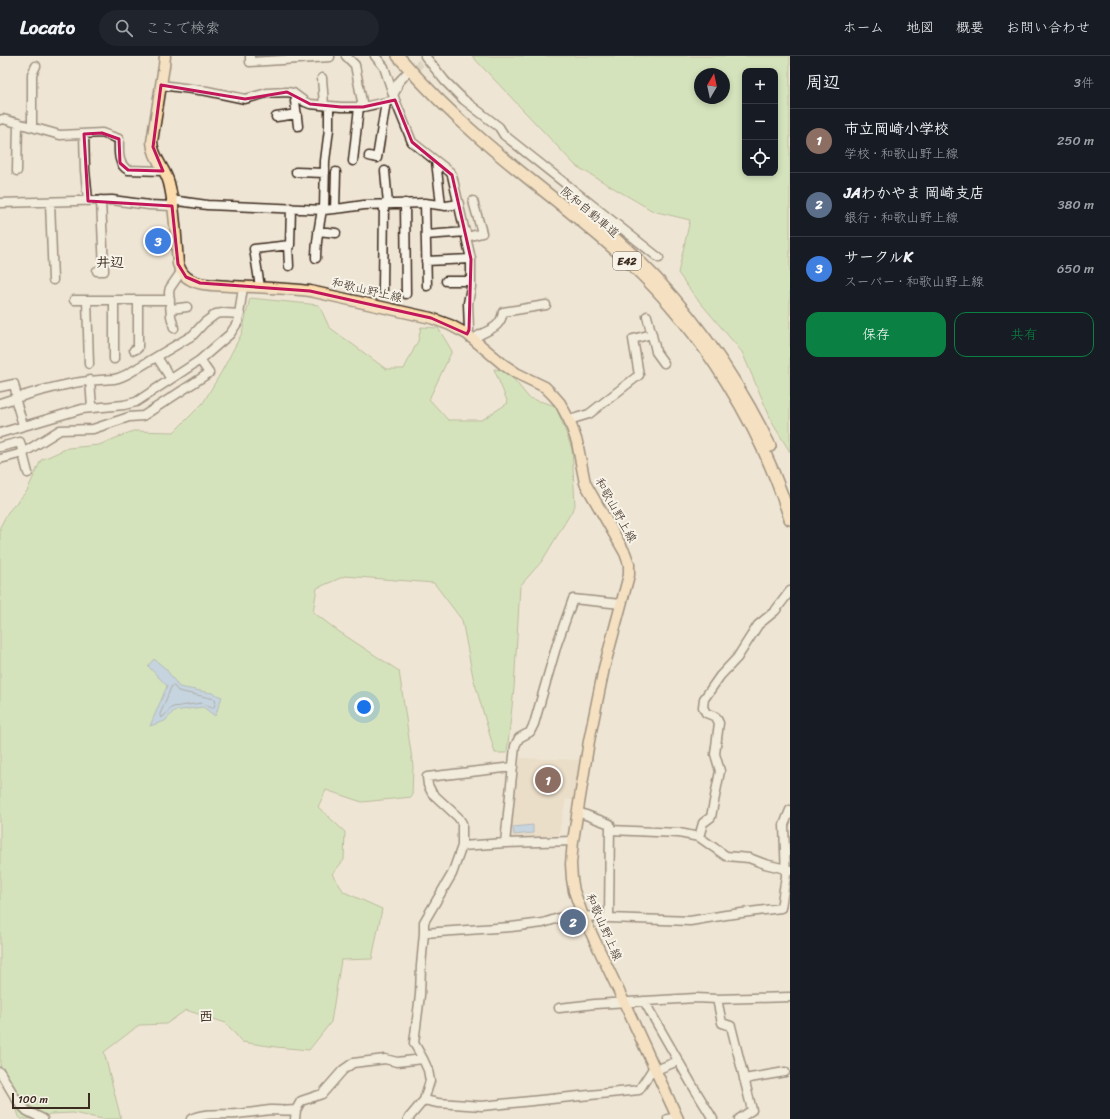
<!DOCTYPE html>
<html lang="ja">
<head>
<meta charset="utf-8">
<style>
	body { margin:0; font-family:Sriracha,"Klee One",sans-serif; background:#20242c; color:#f1f3f6 }
	.controls { position:absolute; right:12px; top:12px; display:grid; overflow:hidden; border-radius:8px; box-shadow:0 2px 6px #0003 }
	.controls button { width:36px; height:36px; display:grid; place-items:center; padding:0; border:0; border-bottom:1px solid #363941; background:#171b24; color:#f1f3f6; font:20px sans-serif }
	.compass { position:absolute; left:694px; top:12px; width:36px; height:36px; border-radius:50%; background:#171b24; box-shadow:0 2px 6px #0003; rotate:9deg }
	.scale { position:absolute; left:12px; bottom:10px; width:78px; box-sizing:border-box; padding-left:4px; border:2px solid #3b2a1e; border-top:0; font-size:11px; line-height:14px; white-space:nowrap; color:#3b2a1e; -webkit-text-stroke:3px #f7f3e8; paint-order:stroke }
	.you { position:absolute; left:364px; top:651px; width:14px; height:14px; margin:-10px; border:3px solid #fff; border-radius:50%; background:#1a73e8; box-shadow:0 0 0 6px #1a73e833 }
	.badge { display:grid; place-items:center; width:26px; height:26px; border-radius:50%; background:#0b8043; color:#fff; font-size:13px; font-weight:700 }
	.pin { position:absolute; translate:-50% -50%; border:2px solid #fff; box-shadow:0 1px 4px #0006 }
	.list { margin:0; padding:0; list-style:none }
	h2 { display:flex; justify-content:space-between; align-items:center; height:52px; margin:0; padding:0 16px; font-size:17px }
	h2 small { font-size:13px; font-weight:400; color:#9ea1a6 }
	.list li { display:grid; grid-template-columns:26px 1fr auto; gap:12px; align-items:center; box-sizing:border-box; height:64px; padding:0 16px; border-top:1px solid #363941 }
	.list b { display:block; font-size:15px; white-space:nowrap }
	.list p { margin:0; font-size:13px; white-space:nowrap; color:#9ea1a6 }
	.list em { font-size:13px; font-style:normal; color:#9ea1a6 }
	.actions { display:flex; gap:8px; padding:12px 16px }
	.actions a { flex:1; padding:9px 0; border:1px solid #0b8043; border-radius:12px; text-align:center; font-size:14px; color:#0b8043 }
	.actions .main { background:#0b8043; color:#fff }
	.icon { flex:none; width:22px; height:22px; fill:none; stroke:currentColor; stroke-width:2; stroke-linecap:round; stroke-linejoin:round }
	.map { position:relative; flex:none; width:790px; height:1063px; overflow:hidden }
	header { display:flex; align-items:center; gap:24px; box-sizing:border-box; height:56px; padding:0 20px; background:#171b24; border-bottom:1px solid #363941 }
	header strong { font-size:19px }
	nav { display:flex; gap:22px; margin-inline-start:auto; font-size:14px }
	.search { width:280px; height:36px; background:#20242c; display:flex; align-items:center; gap:10px; box-sizing:border-box; padding:0 14px; border-radius:22px; color:#9ea1a6; font-size:15px }
	main { display:flex }
	aside { flex:1; background:#171b24 }
	.map>svg:first-child { display:block }
	.built { fill:#e5d4bb }
	.green { fill:#b6e19f; stroke:#78865e; fill-rule:evenodd }
	.water { fill:#93bfec; stroke:#70839a }
	.lines { fill:none; stroke-linecap:round; stroke-linejoin:round }
	.shore { stroke:#5e6670; stroke-width:1 }
	.stream { stroke:#70839a; stroke-width:1.5 }
	.minor-tunnel { stroke:#cbc0b0; stroke-width:8; stroke-dasharray:8 4; stroke-linecap:butt }
	.minor-casing { stroke:#3b2a1e; stroke-width:11 }
	.major-casing { stroke:#3b2a1e; stroke-width:13 }
	.highway-casing { stroke:#3b2a1e; stroke-width:14 }
	.minor { stroke:#f7f3e8; stroke-width:8 }
	.major { stroke:#fcdcac; stroke-width:10 }
	.highway { stroke:#fcdcac; stroke-width:11 }
	.marked { fill:none; stroke:#c2185b; stroke-width:3; stroke-linejoin:round }
	.labels { text-anchor:middle; dominant-baseline:central; stroke-width:4; stroke-linejoin:round; paint-order:stroke }
	.shield { fill:#f7f3e8; stroke:#73665b; stroke-width:1 }
	.shield-label { font-size:11px; font-weight:bold; fill:#3b2a1e }
	.street-label { font-size:12px; fill:#3b2a1e; stroke:#f7f3e8 }
	.quarter-label { font-size:14px; font-weight:bold; fill:#3b2a1e; stroke:#f7f3e8 }
</style>
</head>
<body>
<header>
<strong>Locato</strong>
<div class="search"><svg class="icon" aria-label="search" viewBox="0 0 24 24"><circle cx="10" cy="10" r="6"/><path d="M15 15l6 6"/></svg>ここで検索</div>
<nav><a>ホーム</a><a>地図</a><a>概要</a><a>お問い合わせ</a></nav>
</header>
<main>
<div class="map">
<svg width="790" height="1063" viewBox="0 0 790 1063">
	<rect width="100%" height="100%" fill="#efe5d4"/>
	<filter id="ink" filterUnits="userSpaceOnUse"><feTurbulence type="fractalNoise" baseFrequency=".025" numOctaves="2"/><feDisplacementMap in="SourceGraphic" scale="8" xChannelSelector="R" yChannelSelector="G"/><feConvolveMatrix kernelMatrix="1 2 1 2 8 2 1 2 1" color-interpolation-filters="sRGB"/></filter>
	<g filter="url(#ink)">
		<!-- built -->
		<path class="built" d="M520 702 583 704 576 745 566 743 558 781 507 784Z"/>
		<!-- green -->
		<path class="green" d="M472 0H790V396L773 368 742 296 694 239 678 217 690 164 653 155 576 110ZM745 15H775V117H745ZM700 18H724V42H700Z
			M250 242 319 249 329 271 386 313H404L418 285 421 271 438 272 452 295 429 343 448 364H482L508 347 494 313 507 315 529 342 556 350 572 393 575 450 542 505 520 530 514 632 507 697H495L473 621 462 564 434 527 345 520 317 532 313 556 338 575 399 615 413 710 412 741 362 746 326 734 318 751 345 776 344 804 332 818 344 836 382 853 372 903 341 904 331 966 309 994 276 991 242 986 226 967 186 954 166 968 139 969 104 996 121 1063H103L73 1057 50 1058 39 1063H20L0 1009V471L8 456 27 435 41 404 68 392 99 389 133 375 174 376 203 347 222 315 242 277Z"/>
		<!-- water -->
		<path class="water" d="M154 603 166 613 179 631 212 637 222 641 215 660 203 651 174 655 165 665 150 670 167 630 148 610Z
			M533 769V777L514 779 513 771Z"/>
		<g class="lines">
			<!-- shore -->
			<path class="shore" d="M172 630H174L178 635 215 643 216 645 214 651 212 652 202 647 173 651 171 652 163 661 161 662 160 659Z"/>
			<!-- stream -->
			<path class="stream" d="M472 249 473 243"/>
			<!-- minor-tunnel -->
			<path class="minor-tunnel" d="M407 18 421 7"/>
			<!-- minor casing -->
			<g class="minor-casing">
				<path id="minor" d="M250 0V6L330 1V0
					M346 0 355 9 363 51
					M375 0 384 11 395 44 412 86 450 116 452 119 471 203V231L468 247 469 274 467 278
					M425 0 445 25 464 44 499 71 504 79 659 202
					M322 22 324 49
					M161 29 207 35 245 43 267 37 287 36 293 37 305 46 310 48 341 51H363L395 44
					M393 38C398 33 396 31 398 27 400 24 403 22 405 19
					M297 40 295 45 298 70
					M276 61 297 58
					M0 64 3 63 60 79 102 77 119 83C119 94 117 108 128 114L163 115
					M32 71V18L36 10
					M84 78 85 114 88 145
					M369 100 377 102 386 46
					M353 105 359 51
					M436 105 441 149
					M17 115 18 67
					M385 115 388 148
					M296 116 325 117
					M171 144 207 149 324 154 343 152 364 149 425 147 446 150 459 148
					M50 146 53 224
					M0 147 112 144 149 149 172 150
					M405 147 406 238
					M425 147 427 230
					M335 153 336 116
					M324 154 325 105 329 73V50
					M318 175 336 177
					M426 179 466 176
					M467 181 482 177 473 145
					M288 189 289 210
					M316 202C316 186 319 170 322 154
					M426 205 471 203
					M97 215H104L101 144
					M446 225H471
					M260 231 254 193 290 189 291 152
					M383 234 384 148
					M74 244H170
					M87 244 89 308
					M114 244V303
					M171 253 187 251
					M647 260 655 291 656 296 664 307
					M174 272 171 260 169 236 170 232 181 216
					M474 283C485 273 500 275 503 256L546 249
					M134 294 138 292V244
					M157 301 171 323
					M90 324 92 352
					M0 331 14 328 17 341
					M15 342 23 369
					M0 347C24 339 49 332 74 327 87 324 101 324 114 323 120 322 126 319 131 316L193 279 204 267 216 258 223 257 240 258
					M569 364 589 358 639 319 633 283 652 278
					M0 377 82 353 124 349 136 346 200 304 230 278 238 266 243 231
					M0 391 20 386 28 417
					M0 403 23 397 60 374 93 373 129 361 143 360 209 317 200 304
					M578 756 610 768 609 862
					M610 774 679 777 699 781 726 800 749 802 765 808 790 814
					M699 781 703 767 711 761 720 715 715 698 719 667 716 661 706 657 703 651 704 643 720 620 737 602 758 569 775 555 790 535
					M505 787 515 690 519 682 530 676 534 668 557 588 573 543 621 548
					M462 790 505 787 573 785
					M583 860 609 862 690 865 726 859 781 852 786 820 784 769 790 754
					M424 877 511 871 543 867 581 855
					M717 943 722 967 731 970 752 1054 739 1063
					M644 945 691 1027 713 1063
					M559 952 595 948 696 942 717 943 790 941
					M656 1014 678 1005
					M0 1016 18 1046 27 1055 43 1063
					M744 1023 785 1016
					M424 1044 438 1047 482 1050 639 1034 654 1011
					M191 1063C204 1056 223 1059 237 1058 249 1057 260 1055 271 1054 280 1054 287 1055 296 1054
					M295 1063 296 1054 301 1045 322 1038 343 1014 353 1007 385 1003 397 1006 423 1003
					M408 1063 424 1044 430 1025 428 1014 423 1003 414 987 420 939 421 910 424 877V866L452 818 462 790V767L458 761 432 737 428 729 427 721 513 711
					M668 1063 677 1061"/>
			</g>
			<!-- major casing -->
			<g class="major-casing">
				<path id="major" d="M165 0 164 10 152 86C153 102 165 112 169 127 175 151 176 182 178 208 181 215 183 220 191 224 202 230 218 229 230 230 257 231 283 232 310 235L431 262 450 269 467 278 504 309 516 317 545 331 553 339 560 347 569 364 572 372 577 386 585 427 625 497 629 508V519L604 612 589 685 573 785 571 808 572 823 574 835 583 860 624 946 678 1063"/>
			</g>
			<!-- highway casing -->
			<g class="highway-casing">
				<path id="highway" d="M398 0C424 30 451 57 481 83 530 126 583 163 631 208 702 275 761 369 790 463
					M574 148C596 166 618 184 638 204 693 258 736 321 770 390"/>
			</g>
			<!-- minor -->
			<use href="#minor" class="minor"/>
			<!-- major -->
			<use href="#major" class="major"/>
			<!-- highway -->
			<use href="#highway" class="highway"/>
		</g>
	</g>
	<!-- marked area -->
	<path d="M0 0H790V1063H0ZM161 29 245 43 287 36 310 48 341 51H363L395 44 412 86 452 119 471 203 469 274 467 278 431 262 310 235 200 227 186 221 178 208 172 150 88 145 84 78 102 77 119 83 120 107 128 114 163 115 153 91Z" fill="#efe5d4" fill-opacity=".55" fill-rule="evenodd"/>
	<path class="marked" d="M161 29 245 43 287 36 310 48 341 51H363L395 44 412 86 452 119 471 203 469 274 467 278 431 262 310 235 200 227 186 221 178 208 172 150 88 145 84 78 102 77 119 83 120 107 128 114 163 115 153 91Z"/>
	<g class="labels">
		<!-- shield labels -->
		<rect class="shield" x="613" y="196" width="28" height="18" rx="3"/>
		<g class="shield-label">
			<text x="627" y="205">E42</text>
		</g>
		<!-- street labels -->
		<g class="street-label">
			<text transform="translate(590 156) rotate(40)">阪和自動車道</text>
			<text transform="translate(367 234) rotate(13)">和歌山野上線</text>
			<text transform="translate(616 454) rotate(61)">和歌山野上線</text>
			<text transform="translate(604 871) rotate(66)">和歌山野上線</text>
		</g>
		<!-- quarter labels -->
		<g class="quarter-label">
			<text x="110" y="206">井辺</text>
			<text x="206" y="960">西</text>
		</g>
	</g>
</svg>
<div class="controls">
<button>+</button>
<button>−</button>
<button><svg class="icon" aria-label="locate" viewBox="0 0 24 24"><circle cx="12" cy="12" r="6"/><path d="M12 2v4M12 18v4M2 12h4M18 12h4"/></svg></button>
</div>
<svg class="compass" viewBox="-18 -18 36 36"><path d="M0-13l5 13h-10z" fill="#e53935"/><path d="M0 13l5-13h-10z" fill="#9ea1a6"/></svg>
<div class="scale">100 m</div>
<div class="you"></div>
<div class="pin badge" style="left:548px;top:724px;background:#8d6e63">1</div>
<div class="pin badge" style="left:573px;top:866px;background:#5c6f8a">2</div>
<div class="pin badge" style="left:158px;top:185px;background:#3f7fe0">3</div>
</div>
<aside>
<h2>周辺<small>3件</small></h2>
<ul class="list">
<li><span class="badge" style="background:#8d6e63">1</span><div><b>市立岡崎小学校</b><p>学校 · 和歌山野上線</p></div><em>250 m</em></li>
<li><span class="badge" style="background:#5c6f8a">2</span><div><b>JAわかやま 岡崎支店</b><p>銀行 · 和歌山野上線</p></div><em>380 m</em></li>
<li><span class="badge" style="background:#3f7fe0">3</span><div><b>サークルK</b><p>スーパー · 和歌山野上線</p></div><em>650 m</em></li>
</ul>
<div class="actions"><a class="main">保存</a><a>共有</a></div>
</aside>
</main>
</body>
</html>
